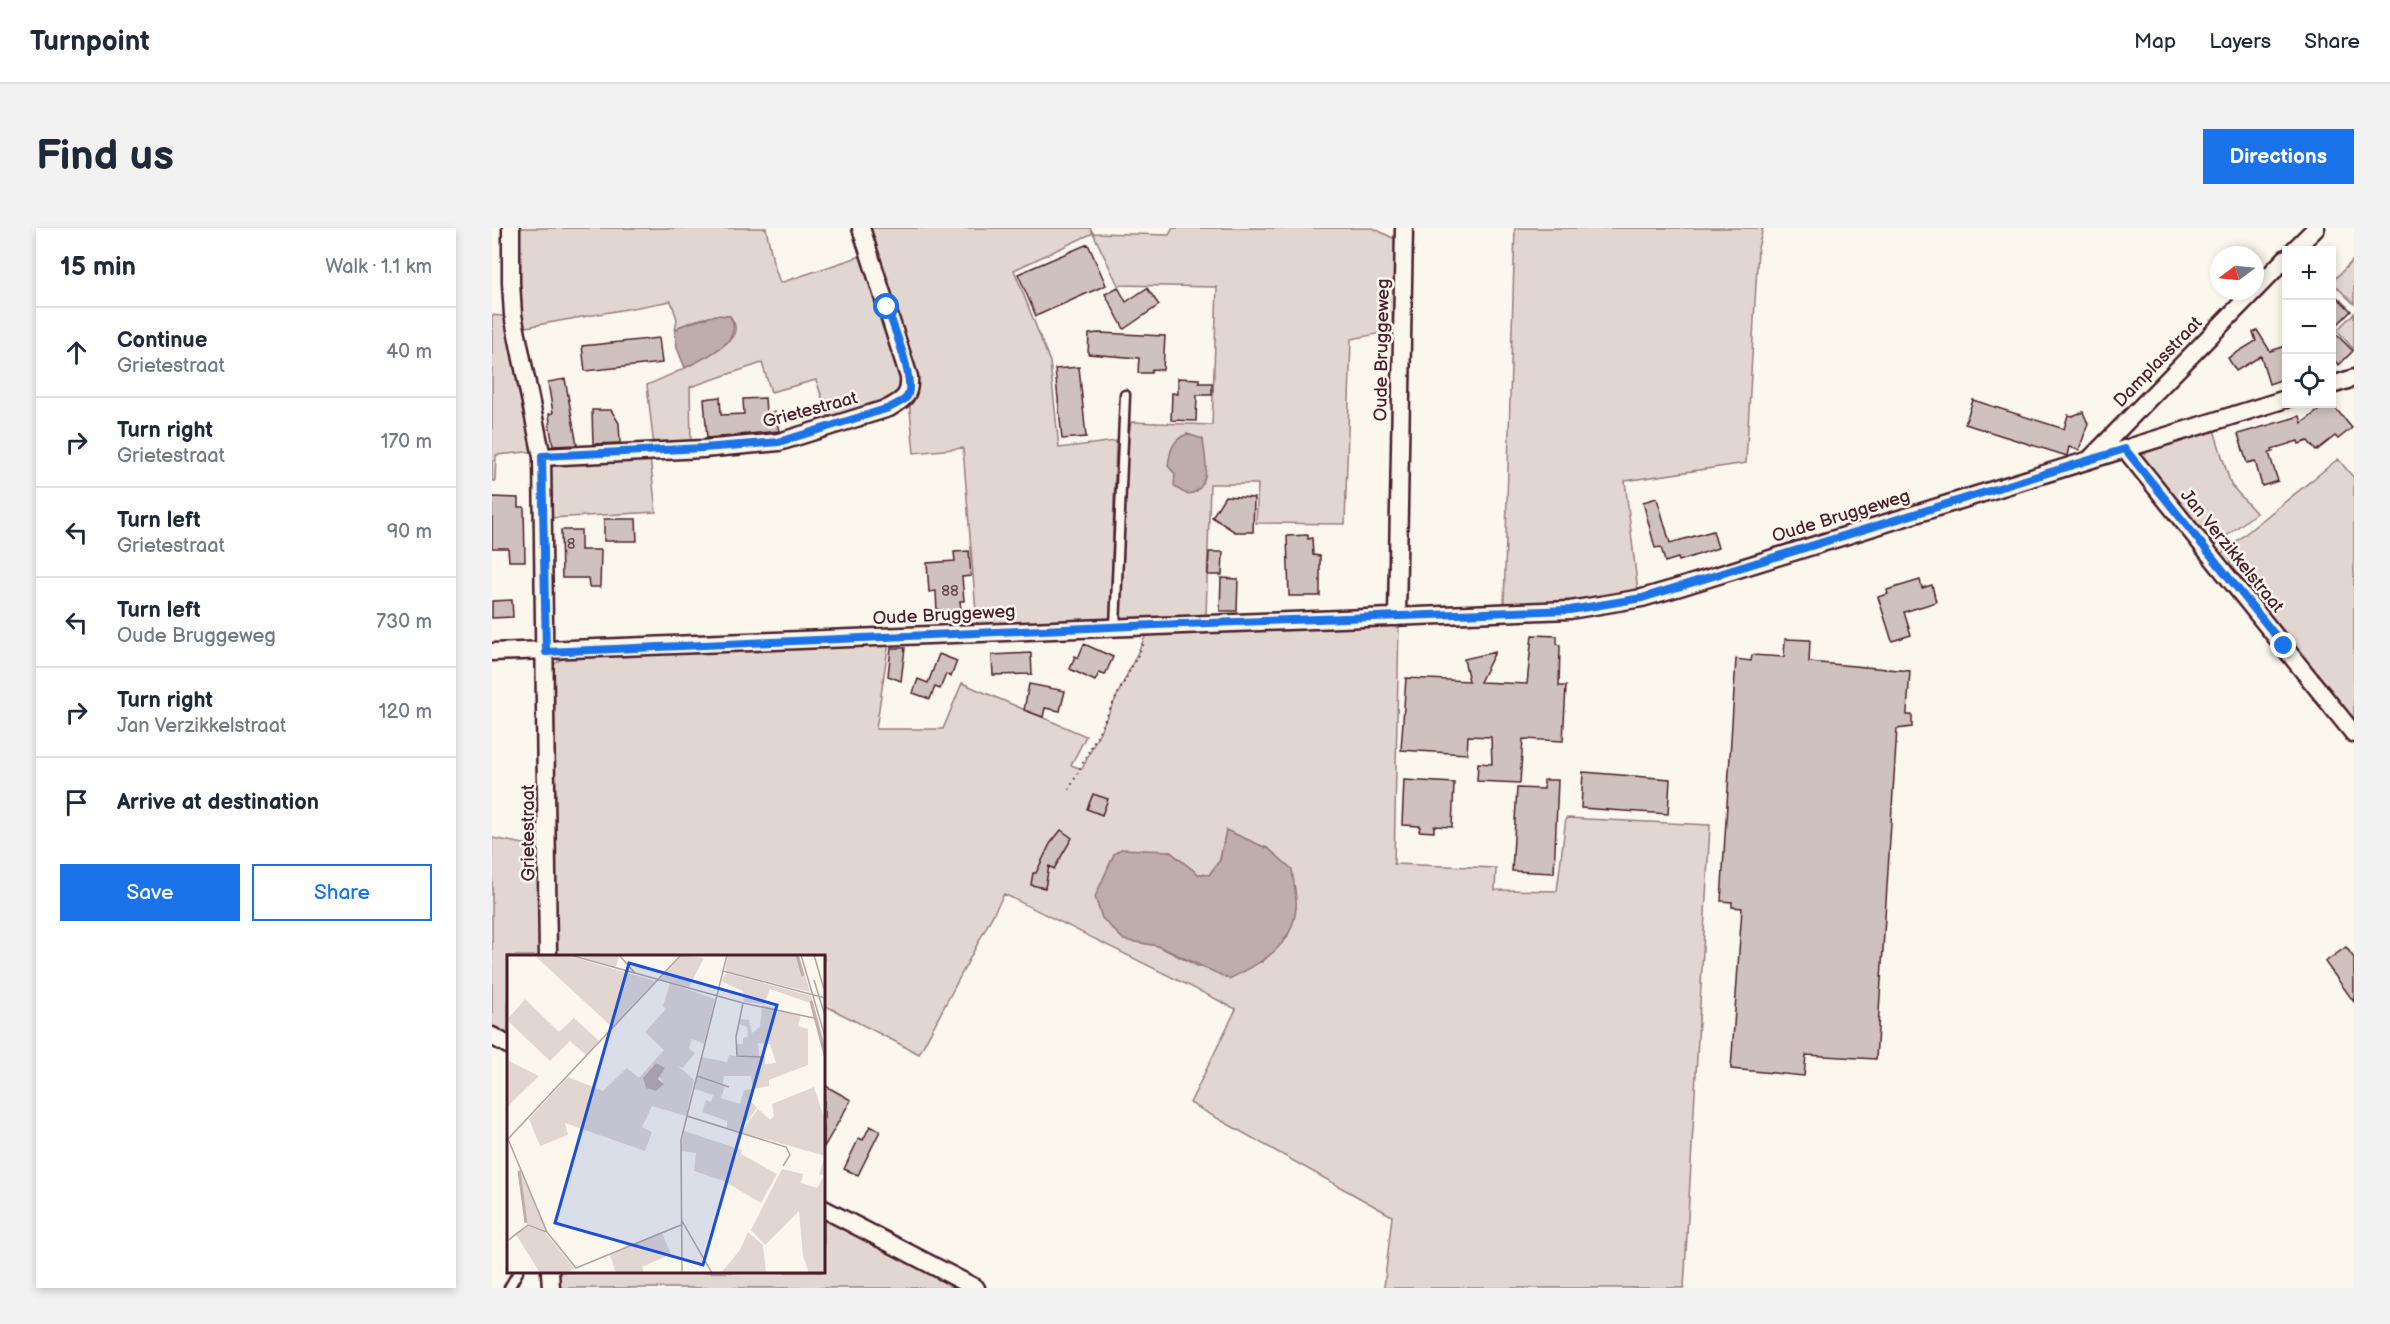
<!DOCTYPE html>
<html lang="en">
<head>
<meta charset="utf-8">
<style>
	body { margin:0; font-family:"Balsamiq Sans",sans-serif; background:#f2f2f3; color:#1f2937 }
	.controls { position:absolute; right:18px; top:18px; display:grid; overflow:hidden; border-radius:0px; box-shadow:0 3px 9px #0003 }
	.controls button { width:54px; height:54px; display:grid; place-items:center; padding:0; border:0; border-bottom:2px solid #e0e1e3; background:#fff; color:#1f2937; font:30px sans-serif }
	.compass { position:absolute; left:1718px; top:18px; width:54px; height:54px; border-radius:50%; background:#fff; box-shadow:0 3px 9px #0003; rotate:254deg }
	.stop { position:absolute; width:18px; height:18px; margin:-14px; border:4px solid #1a73e8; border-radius:50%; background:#fff }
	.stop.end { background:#1a73e8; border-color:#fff; box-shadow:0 2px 6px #0008 }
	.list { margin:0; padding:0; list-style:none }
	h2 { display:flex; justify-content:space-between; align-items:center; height:78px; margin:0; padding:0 24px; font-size:26px }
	h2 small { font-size:20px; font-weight:400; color:#747a83 }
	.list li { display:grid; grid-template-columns:39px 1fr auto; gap:18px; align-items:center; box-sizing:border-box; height:90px; padding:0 24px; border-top:2px solid #e0e1e3 }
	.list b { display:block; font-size:22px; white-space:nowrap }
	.list p { margin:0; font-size:20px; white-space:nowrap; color:#747a83 }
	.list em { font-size:20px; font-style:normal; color:#747a83 }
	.actions { display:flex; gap:12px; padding:18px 24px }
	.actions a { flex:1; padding:14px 0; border:2px solid #1a73e8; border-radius:0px; text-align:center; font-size:21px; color:#1a73e8 }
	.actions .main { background:#1a73e8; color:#fff }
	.icon { flex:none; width:33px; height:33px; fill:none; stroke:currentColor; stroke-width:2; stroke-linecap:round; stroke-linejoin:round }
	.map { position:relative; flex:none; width:1862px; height:1060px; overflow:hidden; border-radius:0px }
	header { display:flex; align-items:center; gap:36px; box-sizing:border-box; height:84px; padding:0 30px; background:#fff; border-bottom:2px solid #e0e1e3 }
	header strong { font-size:28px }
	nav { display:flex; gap:33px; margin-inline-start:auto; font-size:21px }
	.intro { display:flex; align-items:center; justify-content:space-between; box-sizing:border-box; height:144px; padding:0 36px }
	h1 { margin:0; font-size:42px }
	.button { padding:15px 27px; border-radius:0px; background:#1a73e8; color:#fff; font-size:21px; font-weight:700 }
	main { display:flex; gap:36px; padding:0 36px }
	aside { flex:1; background:#fff; border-radius:0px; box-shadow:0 3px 9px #0003 }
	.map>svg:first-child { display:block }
	.green { fill:#e2d7d0; stroke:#967b7e; stroke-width:1.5; fill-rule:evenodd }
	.water { fill:#bfadaa; stroke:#907477; stroke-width:1.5 }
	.building { fill:#cfc2bc; stroke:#4a1f2b; stroke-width:1.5 }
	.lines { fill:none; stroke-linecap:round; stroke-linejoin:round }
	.lane-casing { stroke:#4a1f2b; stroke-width:13 }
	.street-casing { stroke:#4a1f2b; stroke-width:21 }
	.path { stroke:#4a1f2b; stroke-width:2; stroke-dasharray:1.5 4.5; stroke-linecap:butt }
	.lane { stroke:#fbf7ec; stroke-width:8 }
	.street { stroke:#fbf7ec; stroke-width:16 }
	.route { stroke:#1a73e8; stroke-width:8 }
	.labels { text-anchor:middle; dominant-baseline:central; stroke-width:5; stroke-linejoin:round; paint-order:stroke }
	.number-label { font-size:15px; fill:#6b484f }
	.street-label { font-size:18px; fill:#4a1f2b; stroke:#fbf7ec }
	.inset-river { fill:none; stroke:#bfadaa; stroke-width:3 }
	.inset-road { fill:none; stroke:#b4a19f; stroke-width:1.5 }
	.view { fill:#1d4ed8; fill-opacity:0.15; stroke:#1d4ed8; stroke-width:3 }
	.inset-edge { fill:none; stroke:#4a1f2b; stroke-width:3 }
</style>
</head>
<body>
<header>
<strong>Turnpoint</strong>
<nav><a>Map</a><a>Layers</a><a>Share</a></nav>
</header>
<div class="intro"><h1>Find us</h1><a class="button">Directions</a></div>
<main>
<aside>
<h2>15 min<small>Walk · 1.1 km</small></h2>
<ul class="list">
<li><svg class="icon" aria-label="ahead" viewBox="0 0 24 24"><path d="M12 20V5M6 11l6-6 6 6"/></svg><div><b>Continue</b><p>Grietestraat</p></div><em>40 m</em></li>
<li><svg class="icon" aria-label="right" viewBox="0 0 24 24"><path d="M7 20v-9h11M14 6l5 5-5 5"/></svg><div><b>Turn right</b><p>Grietestraat</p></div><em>170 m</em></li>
<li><svg class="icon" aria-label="left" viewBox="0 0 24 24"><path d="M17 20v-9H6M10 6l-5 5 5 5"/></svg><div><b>Turn left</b><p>Grietestraat</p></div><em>90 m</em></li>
<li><svg class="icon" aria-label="left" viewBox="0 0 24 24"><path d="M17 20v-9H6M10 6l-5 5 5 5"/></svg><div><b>Turn left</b><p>Oude Bruggeweg</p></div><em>730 m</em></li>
<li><svg class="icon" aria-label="right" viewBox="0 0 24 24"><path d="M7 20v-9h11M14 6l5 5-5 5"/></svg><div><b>Turn right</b><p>Jan Verzikkelstraat</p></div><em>120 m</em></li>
<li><svg class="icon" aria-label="arrive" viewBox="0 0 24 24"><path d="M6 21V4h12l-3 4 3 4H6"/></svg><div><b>Arrive at destination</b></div></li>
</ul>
<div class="actions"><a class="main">Save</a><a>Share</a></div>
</aside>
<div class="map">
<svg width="1862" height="1060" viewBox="0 0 1862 1060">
	<rect width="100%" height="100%" fill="#fbf7ec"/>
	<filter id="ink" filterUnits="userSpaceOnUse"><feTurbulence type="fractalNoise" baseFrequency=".0167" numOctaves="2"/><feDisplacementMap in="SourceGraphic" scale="12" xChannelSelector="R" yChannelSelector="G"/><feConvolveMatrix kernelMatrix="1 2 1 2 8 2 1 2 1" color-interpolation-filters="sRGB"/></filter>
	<g filter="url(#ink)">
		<!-- green -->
		<path class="green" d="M22 0H274L281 34 288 55 375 26 367 0H598L601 5 677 7 681 0H881L903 11 907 23 906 102 859 111 853 296 764 295 766 256H718L714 388 628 393 636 213 639 194 720 197 725 59 626 57 601 5 522 42 558 134 567 220 624 213 618 394 485 397 471 220 422 225 417 171 338 193 324 152 279 164 270 135 198 159 199 217 162 219 155 157C174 149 234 124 242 106 245 99 242 94 238 88 222 87 196 91 183 103L185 91 179 73 28 100Z
			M1023 0H1271L1266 20 1254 235 1133 253 1146 364 1113 371 1012 377Z
			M1862 31V76L1840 54Z
			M1862 85V122L1845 102Z
			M0 87 18 89 44 223 4 227 3 253H0Z
			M1722 202 1739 257 1764 285 1719 320 1649 233 1651 226 1659 221Z
			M158 229 164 284 58 290 57 236Z
			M1846 231 1862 250V499L1726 328Z
			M907 395 902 636 1004 640 1003 662 1065 663 1074 590 1218 597 1192 1060H892L900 988 698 875 744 781 512 666 427 826 332 777V728H61L59 440 66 433 78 427 397 413 384 501H451L470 455 594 508 579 537 590 541 655 405ZM734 602 804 680 795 710 770 734 707 739 666 718 677 623 706 646 717 647 728 632Z
			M0 610 49 619V728H16V809L0 800Z
			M332 989 459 1055 457 1060H64V1044H332Z"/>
		<!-- water -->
		<path class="water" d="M224 87 238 88C254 114 212 129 193 140L185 120 183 103 188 98Z
			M695 206 711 211C712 221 714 230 714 240 714 260 699 276 682 257L683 246 676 238C678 223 680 212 695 206Z
			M734 602 777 621 800 641C801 653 805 667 804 679 802 718 768 736 737 751L666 718 632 712 610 690 603 669 622 626 629 621 677 623 706 646 717 647 728 632Z"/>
		<!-- building -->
		<path class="building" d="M596 16 614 57 544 88 526 46Z
			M626 59 634 74 655 60 667 77 632 101 613 66Z
			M1839 63 1859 83 1840 102 1861 123 1847 137 1839 129Z
			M1765 102 1778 123 1794 118V150L1777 156 1769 128 1744 143 1736 130 1764 113 1761 104Z
			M607 105 673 108 671 142 660 141 659 145H646L647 130 596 126 597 106Z
			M167 110 170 135 93 143 90 118Z
			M587 139 594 209 570 211 563 141Z
			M686 150 707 151V155H720V167H705L704 193 679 192 680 165 686 166Z
			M73 151 85 217 61 218 57 195H58L57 186 61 185 56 154Z
			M228 169 229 187 252 186 251 171 273 170 274 185 283 184 287 203 215 210 212 171Z
			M1481 172 1572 201 1576 187 1580 188 1591 184 1596 196 1587 222 1577 219 1575 228 1473 196Z
			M1839 175 1860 200 1846 211 1843 208 1824 223 1816 213 1807 216 1806 213 1780 221 1781 224 1777 225 1786 253 1770 258 1763 233 1755 235 1746 206 1808 188 1810 195 1835 176Z
			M100 182H119L127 195 128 215 101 216Z
			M733 268 762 270 761 304H743L720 289Z
			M0 269 26 270V279H32L33 333H17L16 320H0Z
			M1165 270 1178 315 1221 303 1226 320 1187 333 1186 330 1173 334 1169 319 1163 320 1151 274Z
			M112 291H144L145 313H112Z
			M69 302H89V322H109L108 359H97L96 350H70Z
			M816 307V311L820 310 821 327 828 328V368H797L795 308Z
			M477 323 479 348 470 349 472 373H468L469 382 445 384 444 363 437 364 435 335 463 333 462 324Z
			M717 324H731L730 347H716Z
			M729 350 746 351 745 383H728Z
			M1428 352 1430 360 1440 357 1444 374 1412 384 1419 407 1400 413 1386 369 1396 366 1395 362Z
			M20 372 21 389 0 390V373Z
			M1040 407 1065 408V415L1068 418 1067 458H1074L1071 513 1031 511 1028 555 985 553 986 535 1000 536 999 509 976 508 975 526 909 522 914 450 977 453 972 431 1003 424 988 454 1035 456Z
			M1293 411 1318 412 1317 434 1418 443 1415 484V487H1420V499L1405 501 1384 831 1314 827 1312 848 1239 841 1250 680 1240 679V674L1229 673 1244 431 1259 433 1260 427 1292 429Z
			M592 416 621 429 613 447 607 445 603 453 578 441 583 428 586 430Z
			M399 420H413L409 453 396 448Z
			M539 425 540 446 501 447 500 427Z
			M447 426 465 433 459 449 454 446 448 461 443 459 438 471 421 465 426 451 436 455Z
			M537 456 573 463 568 483 553 480 551 489 532 482Z
			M1091 544 1178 551 1176 586 1089 580Z
			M912 552 962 555 960 599 942 598V604L927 603 928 598 910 597Z
			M1052 552H1066L1062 645 1020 643 1025 560 1052 561Z
			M601 566 616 571 610 587 595 581Z
			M569 602 580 610 562 641 557 638 553 660 539 657 541 645H544L558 616Z
			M1854 719 1862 730V774L1833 734Z
			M332 857 359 872 332 919Z
			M378 898 388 903 366 947 352 941 367 910 371 912Z"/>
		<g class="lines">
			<!-- lane casing -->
			<g class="lane-casing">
				<path id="lane" d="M623 399 633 167
					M17 1060 26 1044"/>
			</g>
			<!-- street casing -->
			<g class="street-casing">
				<path id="street" d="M19 0V54L21 87 50 229 56 728
					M1802 22 1824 0
					M1763 62 1794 30
					M1840 157 1862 150
					M1633 221 1862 506
					M50 229 211 221 287 214 397 180C413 171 418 167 417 149L369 0
					M1598 231 1762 63
					M905 389 912 0
					M0 424 1078 382 1150 370 1188 359 1794 171
					M0 808 16 817
					M332 981 484 1060
					M58 1044 59 1060"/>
			</g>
			<!-- path -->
			<path class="path" d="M577 562 652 415"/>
			<!-- lane -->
			<use href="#lane" class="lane"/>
			<!-- street -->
			<use href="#street" class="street"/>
		</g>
	</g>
	<g class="lines" filter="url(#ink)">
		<!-- route -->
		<path class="route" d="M395 79C400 96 426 157 414 170 410 174 402 177 397 180L287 214 211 220 50 228 54 424 662 397 1078 382 1150 370 1633 221 1792 418"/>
	</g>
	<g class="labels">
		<!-- number labels -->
		<g class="number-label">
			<text x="79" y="316">8</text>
			<text x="458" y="363">88</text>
		</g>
		<!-- street labels -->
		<g class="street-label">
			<text transform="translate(890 122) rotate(-89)">Oude Bruggeweg</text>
			<text transform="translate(1666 134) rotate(-46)">Damplasstraat</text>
			<text transform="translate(318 182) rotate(-15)">Grietestraat</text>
			<text transform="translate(1349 288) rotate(-17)">Oude Bruggeweg</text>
			<text transform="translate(1740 323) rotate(51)">Jan Verzikkelstraat</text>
			<text transform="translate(452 387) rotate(-3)">Oude Bruggeweg</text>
			<text transform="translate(36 605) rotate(-90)">Grietestraat</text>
		</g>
	</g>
	<!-- overview -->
	<g transform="translate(15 727)">
		<rect width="318" height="318" fill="#fbf7ec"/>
		<path d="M27 0H59L148 26 105 72ZM79 0H111L112 2 109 12 76 3ZM175 0 197 3 182 32 153 24ZM221 0H292L303 37 221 17 218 14ZM219 18 304 41 318 89V104L303 48 263 34 257 49 237 47 236 36 214 26ZM163 28 208 44 197 89 185 84 182 93 188 98 176 113 171 111 187 125 179 161 145 151 135 172 145 177 138 196 58 168 61 180 33 191 22 164 61 122 96 136 120 113 132 123 157 95 138 77 159 54 156 51ZM146 110 156 128 143 135 137 128ZM18 44 52 77 67 63 92 86 79 100 63 86 43 106 0 65ZM255 50 294 60 291 71 301 74V110L262 125V131L246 134 242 144 250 153 233 176 220 173V166L195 157 199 145 204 147 206 140 188 134 190 122 218 132 214 143 233 149 237 135 246 134 244 121H217L216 129 191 121 195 102 220 107 222 100 230 101 229 89H236V83L241 82 240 72 232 69 233 64 242 65 245 78 253 72ZM251 88 263 89 269 108 258 109V101H252ZM0 105 32 121 0 152ZM307 132 318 166V318H302L296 301 292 256 258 290 244 275 275 214 296 219 294 228 310 233 317 221 312 219 318 201 234 177 251 154 263 165 267 161 265 149ZM177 176 235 195 234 199 270 219 254 248 217 226 187 216 189 198 174 196ZM12 212 39 275 20 269ZM20 271 37 276 67 313 61 318H33L8 278ZM241 277 256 290 259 318H214L233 295ZM155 278 164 299 135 312 137 318H109L103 300Z" fill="#e2d7d0" fill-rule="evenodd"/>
		<path d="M149 108 158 113 151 124 157 129 149 136 139 133 136 123Z" fill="#bfadaa"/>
		<path class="inset-river" d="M290 0 296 21M304 46 318 100M12 216 19 268"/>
		<path class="inset-road" d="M63 0 236 48 307 63M112 0 128 18M294 0 318 82M307 0 317 34M216 16 318 43M307 25 318 61M236 48 229 82 230 101 257 102M190 121 222 132M180 161 279 192 283 200 276 211M1 184 40 277 69 313 174 270M0 185 174 0M175 266 205 318M0 286 21 270 40 277M175 318 174 185 220 0"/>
		<path class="view" d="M122 8 270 50 196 310 48 268Z"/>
		<rect width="318" height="318" class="inset-edge"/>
	</g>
</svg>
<div class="controls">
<button>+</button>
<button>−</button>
<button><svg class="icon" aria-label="locate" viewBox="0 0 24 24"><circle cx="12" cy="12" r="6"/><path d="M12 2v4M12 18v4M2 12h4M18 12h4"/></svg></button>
</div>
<svg class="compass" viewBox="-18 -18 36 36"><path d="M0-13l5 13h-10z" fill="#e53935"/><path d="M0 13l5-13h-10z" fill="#747a83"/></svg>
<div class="stop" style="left:395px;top:79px"></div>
<div class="stop end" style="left:1792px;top:418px"></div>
</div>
</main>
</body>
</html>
